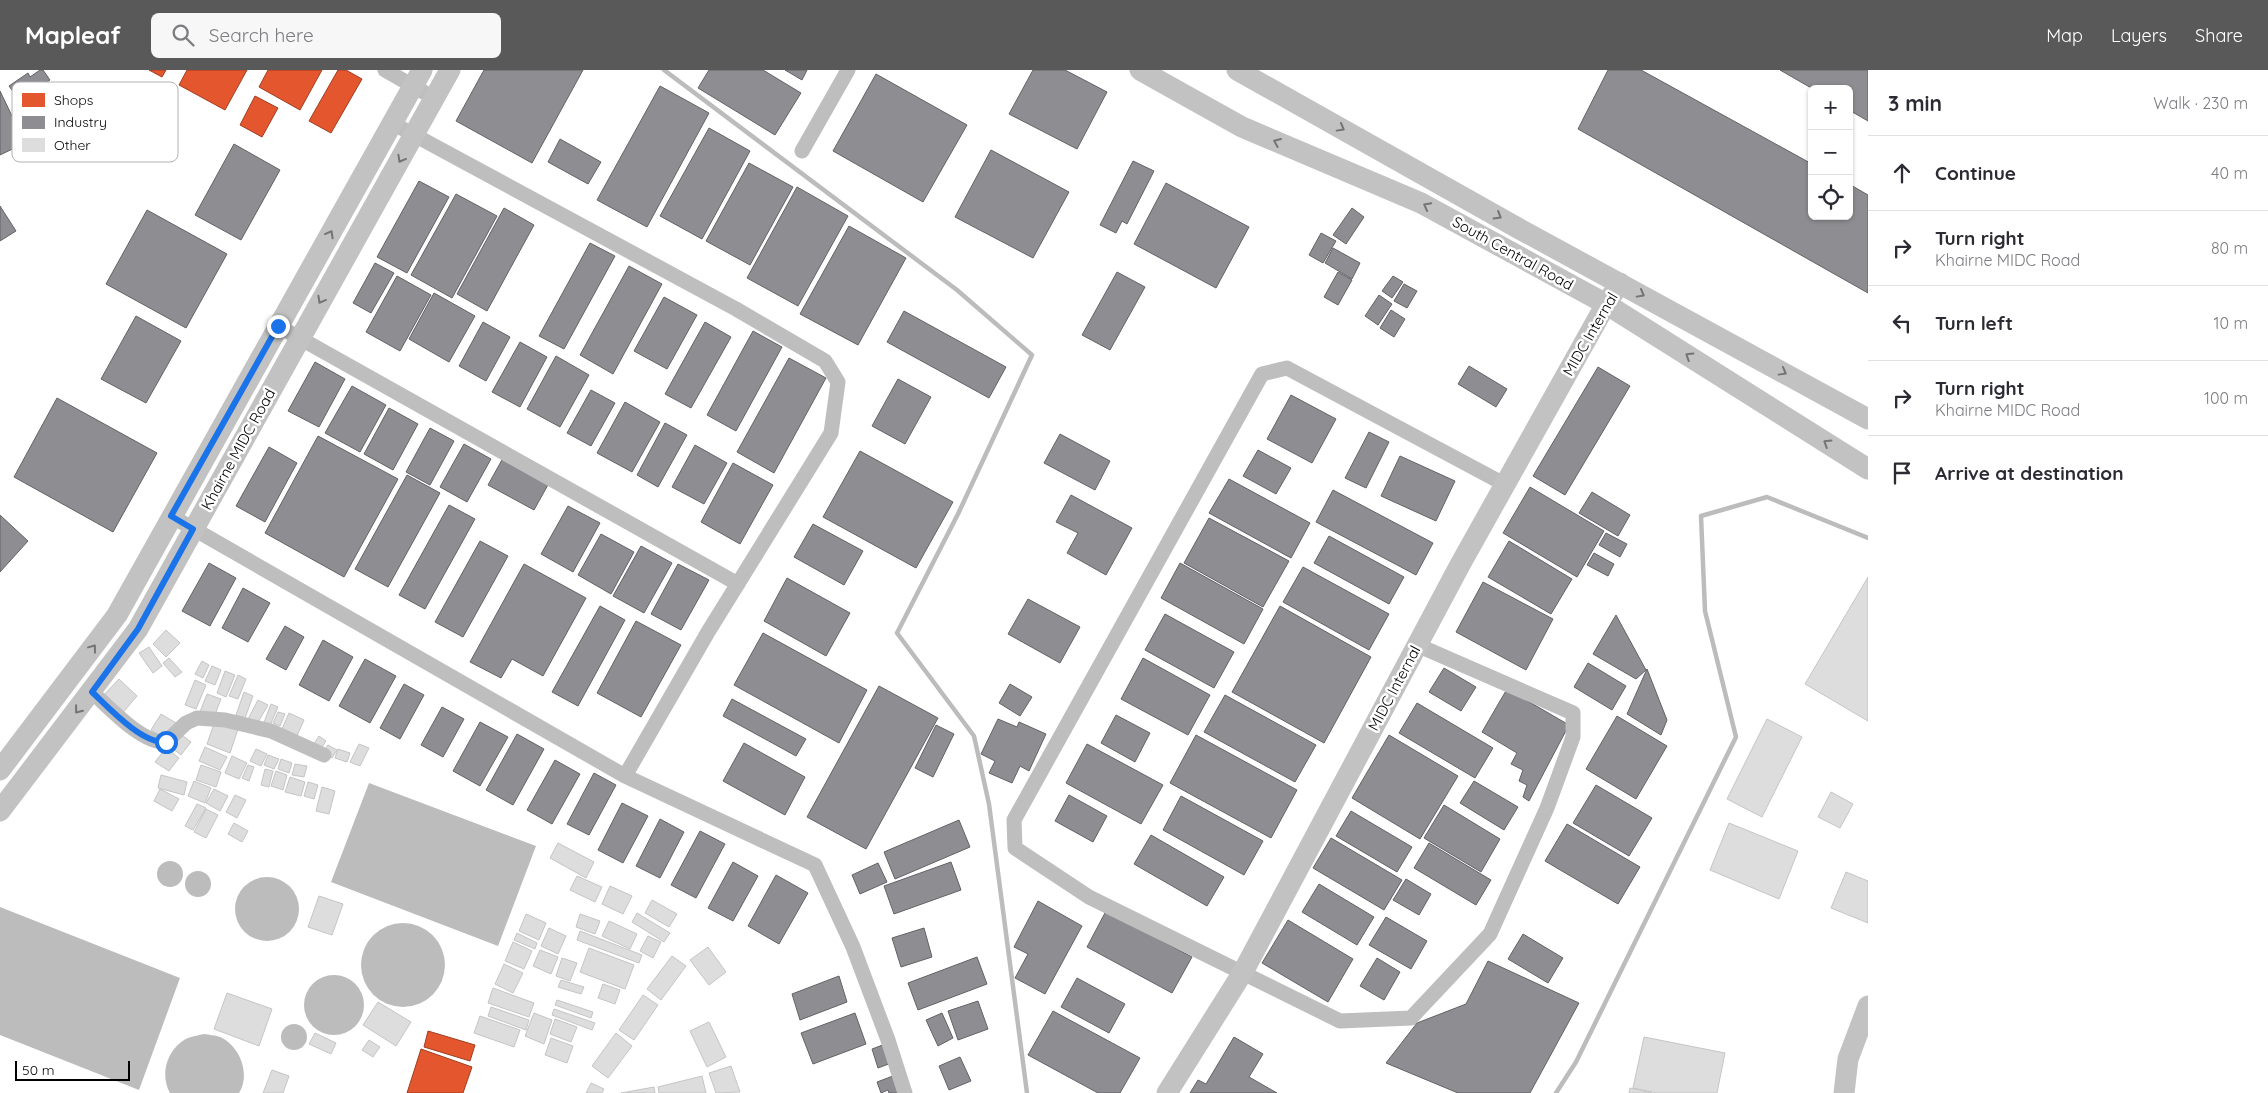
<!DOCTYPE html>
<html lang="en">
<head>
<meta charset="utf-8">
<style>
	body { margin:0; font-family:Quicksand,sans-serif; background:#f7f7f7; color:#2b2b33 }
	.controls { position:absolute; right:15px; top:15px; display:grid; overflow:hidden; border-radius:8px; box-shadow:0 1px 4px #0004 }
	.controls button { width:45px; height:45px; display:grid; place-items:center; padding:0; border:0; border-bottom:1px solid #e1e1e2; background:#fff; color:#2b2b33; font:25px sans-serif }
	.scale { position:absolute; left:15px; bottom:12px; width:115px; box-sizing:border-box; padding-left:5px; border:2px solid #000; border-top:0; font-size:14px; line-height:18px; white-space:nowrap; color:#000; -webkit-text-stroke:4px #fff; paint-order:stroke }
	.stop { position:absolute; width:15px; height:15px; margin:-11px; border:4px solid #1a73e8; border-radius:50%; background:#fff }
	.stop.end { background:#1a73e8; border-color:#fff; box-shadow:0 1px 5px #0008 }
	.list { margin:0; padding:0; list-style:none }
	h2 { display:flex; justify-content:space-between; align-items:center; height:65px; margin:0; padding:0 20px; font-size:21px }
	h2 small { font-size:16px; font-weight:400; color:#7c7c81 }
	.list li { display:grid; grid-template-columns:32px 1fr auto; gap:15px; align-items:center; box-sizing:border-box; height:75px; padding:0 20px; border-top:1px solid #e1e1e2 }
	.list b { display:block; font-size:19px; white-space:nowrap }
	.list p { margin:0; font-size:16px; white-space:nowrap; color:#7c7c81 }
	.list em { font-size:16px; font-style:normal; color:#7c7c81 }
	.icon { flex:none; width:28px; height:28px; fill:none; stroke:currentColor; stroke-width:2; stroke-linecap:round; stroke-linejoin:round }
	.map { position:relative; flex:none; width:1868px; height:1023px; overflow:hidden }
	header { display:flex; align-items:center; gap:30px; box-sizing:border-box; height:70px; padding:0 25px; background:#595959; color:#fff }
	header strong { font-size:24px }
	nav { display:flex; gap:28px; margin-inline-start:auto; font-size:18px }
	.search { width:350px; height:45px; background:#f7f7f7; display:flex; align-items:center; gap:12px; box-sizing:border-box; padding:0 18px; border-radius:8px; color:#7c7c81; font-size:19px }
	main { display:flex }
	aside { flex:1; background:#fff }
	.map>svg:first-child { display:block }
	.water { fill:#bcbcbc }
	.shops { fill:#e4572e; stroke:#a03d20 }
	.industry { fill:#8d8d92; stroke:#636366 }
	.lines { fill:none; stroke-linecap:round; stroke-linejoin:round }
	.stream { stroke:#bcbcbc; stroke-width:4.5 }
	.building { fill:#ddd; stroke:#c5c5c5 }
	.street { stroke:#bebebe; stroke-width:15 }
	.secondary { stroke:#c2c2c2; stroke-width:21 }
	.oneway { stroke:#747474 }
	.route { stroke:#1a73e8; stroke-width:6 }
	.labels { text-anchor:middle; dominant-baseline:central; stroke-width:5; stroke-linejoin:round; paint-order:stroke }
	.street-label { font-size:15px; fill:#000; stroke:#fff }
	.key { fill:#fff; stroke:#b2b2b2; stroke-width:1 }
	.key-label { font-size:14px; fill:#000 }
</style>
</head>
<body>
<header>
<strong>Mapleaf</strong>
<div class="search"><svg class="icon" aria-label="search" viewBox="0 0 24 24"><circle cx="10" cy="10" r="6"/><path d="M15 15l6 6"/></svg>Search here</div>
<nav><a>Map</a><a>Layers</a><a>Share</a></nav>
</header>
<main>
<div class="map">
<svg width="1868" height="1023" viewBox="0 0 1868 1023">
	<rect width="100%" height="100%" fill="#fff"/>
	<!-- water -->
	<path class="water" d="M369 713 536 776 498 876 331 812Z
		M157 804a13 13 0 1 1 26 0a13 13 0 1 1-26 0Z
		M185 814a13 13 0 1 1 26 0a13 13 0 1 1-26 0Z
		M235 839a32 32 0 1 1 64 0a32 32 0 1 1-64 0Z
		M0 837 180 908 139 1020 0 965Z
		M361 895a42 42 0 1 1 84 0a42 42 0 1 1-84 0Z
		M304 935a30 30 0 1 1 60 0a30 30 0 1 1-60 0Z
		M281 967a13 13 0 1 1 26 0a13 13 0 1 1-26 0Z
		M204 964C209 965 215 965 220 967 240 976 251 1004 239 1023H170C159 1004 168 977 188 968 193 966 199 965 204 964Z"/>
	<!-- shops -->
	<path class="shops" d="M149 0H166L162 7Z
		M187 0H247L225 40 179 15Z
		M268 0H322L300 40 259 17Z
		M338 0H346L362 9 331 63 309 51Z
		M255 26 278 38 262 67 240 55Z
		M428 961 475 975 470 991 424 977Z
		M421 979 472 997 463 1023H407Z"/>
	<!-- industry -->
	<path class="industry" d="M40 0H43L50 10 32 23 46 43 34 51 9 16 28 3 30 7Z
		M484 0H583L532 93 456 51Z
		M709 0H763L801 23 775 65 698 18Z
		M785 0H807L802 10Z
		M1033 0H1065L1107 22 1077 79 1009 44Z
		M1608 0H1641L1812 94V146H1849V114L1868 125V223L1578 59Z
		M1780 0H1868V51L1849 40V19H1813Z
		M876 4 967 55 923 132 833 81Z
		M660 16 709 43 647 157 597 130Z
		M0 21 25 73 0 85Z
		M709 58 750 81 702 169 660 146Z
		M560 69 601 92 588 114 548 92Z
		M234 74 280 100 241 170 195 145Z
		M991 80 1069 122 1033 188 955 147Z
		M1133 91 1154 101 1127 154 1122 151 1116 163 1100 155Z
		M749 93 793 117 750 195 706 171Z
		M419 111 449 127 407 203 377 187Z
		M1166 113 1249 157 1216 218 1134 174Z
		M797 117 848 146 798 236 747 208Z
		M456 124 497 146 452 228 411 205Z
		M0 136 16 161 0 171Z
		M504 138 534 155 487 241 457 224Z
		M1352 138 1364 147 1346 174 1333 165Z
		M147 140 227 184 186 258 106 214Z
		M849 156 906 188 858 275 800 244Z
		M1321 163 1336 171 1323 193 1309 185Z
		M590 173 615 186 564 279 539 266Z
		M1333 178 1360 193 1352 209 1325 193Z
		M375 193 394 203 371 243 353 233Z
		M629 196 662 214 613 304 580 285Z
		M1117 202 1145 217 1110 280 1082 265Z
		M1338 202 1352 210 1338 235 1324 227Z
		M397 206 431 225 400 281 366 262Z
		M1393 206 1403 212 1392 228 1382 221Z
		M1404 214 1417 221 1407 238 1394 231Z
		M434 223 475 246 449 292 409 269Z
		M1379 225 1392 234 1378 255 1365 246Z
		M664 227 697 245 667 299 634 281Z
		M1391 240 1405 249 1394 267 1380 258Z
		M904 241 1006 297 989 328 887 272Z
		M136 246 181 271 146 333 101 309Z
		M483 252 510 267 486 311 459 296Z
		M705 252 731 267 691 338 665 324Z
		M753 261 782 277 736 361 707 345Z
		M520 272 547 287 520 337 492 322Z
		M556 286 589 305 560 357 527 339Z
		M789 288 826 308 774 403 737 382Z
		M315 292 345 309 319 357 288 341Z
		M1469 296 1507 319 1496 337 1458 314Z
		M1598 297 1630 316 1565 425 1533 406Z
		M898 309 931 327 905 374 872 356Z
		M352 316 386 335 360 382 325 363Z
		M591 320 615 333 591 376 567 363Z
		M1291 325 1336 349 1312 393 1267 369Z
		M57 328 157 383 113 462 14 407Z
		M625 332 660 352 632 402 597 383Z
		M389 338 418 354 393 400 364 384Z
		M665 353 687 365 658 417 637 405Z
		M430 358 454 371 430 415 406 402Z
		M1369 362 1389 372 1366 418 1345 408Z
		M1060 364 1110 391 1095 420 1044 393Z
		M318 366 398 409 344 507 265 463Z
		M464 374 491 389 467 432 440 417Z
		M695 375 727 393 704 434 672 417Z
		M269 377 297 393 265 452 236 436Z
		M1258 380 1291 398 1276 424 1243 406Z
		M860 381 953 432 916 498 823 447Z
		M1400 386 1455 411 1436 451 1381 426Z
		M503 388 549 413 534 440 488 415Z
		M733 393 773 415 740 474 701 452Z
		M407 405 440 423 388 517 355 499Z
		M1229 409 1310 453 1291 488 1209 443Z
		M1530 417 1604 461 1577 507 1503 463Z
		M1333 420 1433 473 1416 505 1316 452Z
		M1592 422 1630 445 1618 466 1579 443Z
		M1071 425 1132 458 1106 505 1067 483 1078 463 1056 452Z
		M449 435 475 449 425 539 399 525Z
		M568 436 600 453 573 502 541 484Z
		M0 445 28 471 0 502Z
		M1209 448 1289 491 1263 537 1184 493Z
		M813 454 863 481 844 515 794 487Z
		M1606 463 1627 474 1620 487 1599 475Z
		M601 464 634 482 611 524 578 505Z
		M1329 466 1404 507 1389 534 1314 493Z
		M480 471 508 486 463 567 435 552Z
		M1509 471 1572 509 1551 544 1488 507Z
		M641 476 672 493 644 543 613 526Z
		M1594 483 1614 494 1608 506 1587 495Z
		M209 493 236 508 210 556 182 541Z
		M1180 493 1263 539 1244 574 1161 528Z
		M524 494 586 528 543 606 512 589 501 608 470 592Z
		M678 494 709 510 681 560 651 544Z
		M1303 497 1389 544 1369 580 1283 532Z
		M787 508 850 543 826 586 764 551Z
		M1483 512 1553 549 1526 600 1456 562Z
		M243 518 270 533 248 572 222 558Z
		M1028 529 1080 557 1060 593 1008 564Z
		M600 536 625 550 578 636 552 622Z
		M1280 536 1371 587 1324 673 1232 622Z
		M1165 544 1234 582 1214 618 1145 580Z
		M1616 545 1646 600 1636 609 1593 584Z
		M636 551 681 575 641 647 597 623Z
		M285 556 304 567 286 600 266 589Z
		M763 563 867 620 839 673 734 615Z
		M323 570 353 587 329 631 299 615Z
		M1143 588 1210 625 1188 665 1121 629Z
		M365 589 396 606 370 653 339 636Z
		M1588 593 1626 616 1612 640 1574 617Z
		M1444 598 1476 617 1461 641 1429 622Z
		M1647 599 1667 650 1661 665 1627 644Z
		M404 614 424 625 400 669 380 658Z
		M1010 614 1032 627 1020 646 999 633Z
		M879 616 938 648 866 779 807 747Z
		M1507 619 1569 655 1529 731 1523 727 1527 715 1519 711 1523 700 1511 694 1517 683 1482 662Z
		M1225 625 1316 675 1295 712 1204 662Z
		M732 629 806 669 796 686 723 646Z
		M1417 633 1493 678 1475 708 1399 663Z
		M442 637 464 649 443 687 421 675Z
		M1116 645 1150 663 1135 692 1101 673Z
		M1617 646 1667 676 1636 729 1586 699Z
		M998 649 1017 657 1019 652 1046 664 1029 701 1020 696 1012 713 989 703 995 691 981 684Z
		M480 652 508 667 480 716 453 701Z
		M936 655 954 664 933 707 915 698Z
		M517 664 544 679 513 735 486 720Z
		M1196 665 1297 720 1271 768 1170 713Z
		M1389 665 1458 706 1420 769 1352 728Z
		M744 673 805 707 785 745 723 711Z
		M1087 674 1163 715 1141 754 1066 713Z
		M555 690 580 704 552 754 527 740Z
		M594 703 616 715 589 765 567 754Z
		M1474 711 1518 737 1504 760 1460 733Z
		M1596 715 1652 748 1629 786 1573 753Z
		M1069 725 1107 746 1093 772 1055 751Z
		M1181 726 1263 771 1244 805 1163 760Z
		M622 733 648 746 623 793 598 780Z
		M1444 735 1500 769 1481 802 1424 768Z
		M1351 741 1412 777 1397 802 1336 766Z
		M660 749 684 762 660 808 636 796Z
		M959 750 970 777 895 809 884 782Z
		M1567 754 1640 797 1618 834 1545 791Z
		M700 761 725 774 696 828 671 815Z
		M1151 765 1224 807 1207 836 1134 794Z
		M1331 768 1402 810 1384 840 1313 798Z
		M1429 773 1491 810 1476 835 1414 798Z
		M733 792 758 806 733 851 708 838Z
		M951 792 961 820 894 844 884 816Z
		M878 793 887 812 860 824 852 805Z
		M776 805 808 823 779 874 748 856Z
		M1406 809 1431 824 1419 845 1393 830Z
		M1319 814 1374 847 1357 875 1302 842Z
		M1038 831 1082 856 1045 924 1015 908 1028 884 1014 877Z
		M1106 841 1192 887 1172 923 1087 877Z
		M1386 847 1427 871 1411 899 1369 875Z
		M1288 850 1353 889 1328 932 1262 893Z
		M924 858 932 887 901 897 892 868Z
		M1523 864 1563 888 1548 913 1508 889Z
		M977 887 987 914 918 940 908 913Z
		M1377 888 1400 902 1384 930 1360 916Z
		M1488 891 1579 933 1530 1023H1458L1386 993 1417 953 1466 934Z
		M839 906 847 932 800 950 792 924Z
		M1077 908 1125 934 1109 963 1061 937Z
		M978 931 988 959 958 970 948 941Z
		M1053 941 1140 988 1120 1023H1098L1028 985Z
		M855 943 866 974 813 994 801 963Z
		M942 943 953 968 938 976 926 950Z
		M1234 967 1263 984 1249 1007 1277 1023H1190L1198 1010 1206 1014Z
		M888 973 894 992 878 998 872 979Z
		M960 987 971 1011 949 1020 939 996Z
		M893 1006 899 1023H889L888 1020 881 1023 877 1012Z"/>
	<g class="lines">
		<!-- stream -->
		<path class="stream" d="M664 0 957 220 1032 285 958 444 897 563 974 666 989 734 1027 1023
			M1556 1023 1576 992 1736 667 1705 541 1701 446 1767 427 1868 468"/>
	</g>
	<!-- building -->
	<path class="building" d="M1868 507V651L1805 614Z
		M166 560 180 573 166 587 153 574Z
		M149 577 162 596 153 603 139 583Z
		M169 588 182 602 175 607 163 593Z
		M202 591 209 595 203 608 195 604Z
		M212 596 221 600 215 615 205 611Z
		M225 601 235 605 226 627 217 623Z
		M238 605 246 609 238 629 229 626Z
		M119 609 137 626 120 646 101 628Z
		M195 610 206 615 196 639 185 635Z
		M244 622 253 626 245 648 236 645Z
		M207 624 221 629 214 647 200 642Z
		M258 630 268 635 257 654 248 649Z
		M271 634 278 637 269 658 263 655Z
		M278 642 285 644 280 656 273 653Z
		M289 643 304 650 296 668 281 661Z
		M161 644 176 653 166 670 151 660Z
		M1767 649 1802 667 1762 747 1727 729Z
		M215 651 238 659 230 683 207 674Z
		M178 662 191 672 181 685 168 675Z
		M319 666 326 671 320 680 313 675Z
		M359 674 369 678 360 696 350 692Z
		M328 675 337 680 332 688 323 683Z
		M205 677 227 687 220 700 199 691Z
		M166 678 179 688 169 701 155 692Z
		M256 679 267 684 261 696 250 691Z
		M338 679 350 683 347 692 335 688Z
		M268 685 279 689 274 699 264 695Z
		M232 686 247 693 239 709 225 703Z
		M281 689 292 693 289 703 278 699Z
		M295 694 307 696 304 707 292 705Z
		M201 695 221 702 216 717 196 710Z
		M248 695 254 697 249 711 242 708Z
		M265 699 273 701 269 717 261 715Z
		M276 701 287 705 283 720 271 716Z
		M161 705 187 712 184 725 158 718Z
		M290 707 305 712 301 726 285 722Z
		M194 711 211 718 205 733 188 726Z
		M308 712 318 715 314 729 304 726Z
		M322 717 335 721 329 744 316 741Z
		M160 719 179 729 172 741 154 731Z
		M214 719 228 726 220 741 206 733Z
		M1831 722 1853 734 1840 758 1818 747Z
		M235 725 246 730 237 748 226 742Z
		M197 734 206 738 193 760 185 756Z
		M206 739 218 745 206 768 194 762Z
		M234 753 248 761 242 772 228 764Z
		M1729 753 1798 781 1779 829 1710 800Z
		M558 773 594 792 586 808 550 788Z
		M1846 802 1868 811V853L1831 838Z
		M577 806 602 817 595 832 570 820Z
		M610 816 632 826 623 844 602 834Z
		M319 826 343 834 332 865 308 857Z
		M652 830 677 844 669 857 645 843Z
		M637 843 670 863 664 872 632 852Z
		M526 844 546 853 539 870 519 861Z
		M580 844 600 851 595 864 576 857Z
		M609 851 637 864 630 879 602 866Z
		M549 858 566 866 558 884 541 876Z
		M580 861 642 885 639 893 577 870Z
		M517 863 537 873 535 879 514 870Z
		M648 866 661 872 653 888 640 881Z
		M513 872 532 881 524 899 505 891Z
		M708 877 726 902 709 915 690 890Z
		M589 878 634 895 625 919 580 902Z
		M540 880 558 887 551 904 533 896Z
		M672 886 686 896 661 930 647 919Z
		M562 888 577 893 570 911 556 906Z
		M504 894 523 903 513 923 495 914Z
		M561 910 584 917 581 924 558 917Z
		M603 914 620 920 615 934 598 928Z
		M493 918 534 933 529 947 488 933Z
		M227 923 272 939 259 976 214 959Z
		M643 925 658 935 634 970 619 960Z
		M557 930 593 942 591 948 555 935Z
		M378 932 411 952 396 976 363 955Z
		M491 937 529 950 526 960 488 946Z
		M554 939 595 953 592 960 552 945Z
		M534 943 552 950 544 974 525 966Z
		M480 946 520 960 514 977 474 963Z
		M555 949 577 957 571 972 550 964Z
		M709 952 726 987 707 997 690 961Z
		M315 963 336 973 331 984 309 974Z
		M616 963 632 976 608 1008 592 996Z
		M1644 967 1725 983 1717 1023H1657L1633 1018Z
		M551 968 573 976 567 993 545 985Z
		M369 970 380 977 373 987 362 980Z
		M731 996 740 1022 716 1023 709 1003Z
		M272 1000 289 1006 283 1023H263Z
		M702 1006 706 1023H659L658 1017Z
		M591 1013 604 1019 602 1023H586Z
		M654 1017 655 1023H621Z
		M1630 1018 1652 1023H1629Z"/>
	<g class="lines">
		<!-- street -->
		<path class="street" d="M385 0 434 28
			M392 53 736 239 825 291 838 312 831 363 708 562 625 706
			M802 81 848 0
			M278 256 738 514
			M171 446 625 706 815 795 853 877 888 970 905 1023
			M1417 575 1573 643V667L1547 738 1490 864 1411 948 1340 951 1089 827 1015 778 1014 750 1262 304 1287 298 1504 414
			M92 622C109 637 142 674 166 672L186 653 197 648 225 650 271 661 324 685"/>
		<!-- secondary -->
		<path class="secondary" d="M1140 0 1242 57 1421 133 1606 234 1868 399
			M1237 0 1516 157 1868 349
			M0 700 117 545 422 0
			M0 741 138 559 450 0
			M1167 1023 1243 902 1461 493 1606 234 1620 213
			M1844 1023 1848 989 1868 936"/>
	</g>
	<!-- one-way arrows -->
	<defs><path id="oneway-chevron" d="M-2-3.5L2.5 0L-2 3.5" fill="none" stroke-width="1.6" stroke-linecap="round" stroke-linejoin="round" transform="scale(1.25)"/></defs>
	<g class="oneway">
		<use href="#oneway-chevron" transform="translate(1341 58) rotate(29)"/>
		<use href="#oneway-chevron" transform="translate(1277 72) rotate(-157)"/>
		<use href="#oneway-chevron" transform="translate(401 89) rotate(119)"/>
		<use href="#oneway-chevron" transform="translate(1427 136) rotate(-152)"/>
		<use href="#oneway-chevron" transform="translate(1498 146) rotate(31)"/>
		<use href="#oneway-chevron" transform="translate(330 164) rotate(-61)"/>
		<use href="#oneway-chevron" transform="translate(1641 224) rotate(29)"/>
		<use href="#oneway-chevron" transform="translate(321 230) rotate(119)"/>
		<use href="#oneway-chevron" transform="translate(1689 286) rotate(-148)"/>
		<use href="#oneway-chevron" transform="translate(1783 302) rotate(29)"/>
		<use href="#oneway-chevron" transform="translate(1827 373) rotate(-148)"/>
		<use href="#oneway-chevron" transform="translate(93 578) rotate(-53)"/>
		<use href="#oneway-chevron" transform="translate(78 640) rotate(128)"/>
	</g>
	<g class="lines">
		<!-- route -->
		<path class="route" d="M166 672C142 674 109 638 92 622L138 559 193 459 171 446 278 256"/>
	</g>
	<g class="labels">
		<!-- street labels -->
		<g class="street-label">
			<text transform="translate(1513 183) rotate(29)">South Central Road</text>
			<text transform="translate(1590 264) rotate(-60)">MIDC Internal</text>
			<text transform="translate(238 379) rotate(-61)">Khairne MIDC Road</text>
			<text transform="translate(1394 618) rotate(-62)">MIDC Internal</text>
		</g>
	</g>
	<!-- legend -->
	<rect x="12" y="12" width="166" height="80" rx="8" class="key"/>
	<rect x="22" y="23" width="23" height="14" fill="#e4572e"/>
	<rect x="22" y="46" width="23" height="13" fill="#8d8d92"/>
	<rect x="22" y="68" width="23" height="14" fill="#ddd"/>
	<g class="key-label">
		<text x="54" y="35">Shops</text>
		<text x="54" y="57">Industry</text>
		<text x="54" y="80">Other</text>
	</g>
</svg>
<div class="controls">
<button>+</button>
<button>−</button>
<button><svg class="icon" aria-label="locate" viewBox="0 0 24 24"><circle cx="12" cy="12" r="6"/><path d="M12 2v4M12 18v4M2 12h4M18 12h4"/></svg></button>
</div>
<div class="scale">50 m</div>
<div class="stop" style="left:166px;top:672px"></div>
<div class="stop end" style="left:278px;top:256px"></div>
</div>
<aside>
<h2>3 min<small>Walk · 230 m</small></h2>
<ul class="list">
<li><svg class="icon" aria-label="ahead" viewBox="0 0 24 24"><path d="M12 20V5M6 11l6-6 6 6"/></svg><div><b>Continue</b></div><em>40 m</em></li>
<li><svg class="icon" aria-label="right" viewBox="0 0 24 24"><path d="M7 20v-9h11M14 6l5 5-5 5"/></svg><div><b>Turn right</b><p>Khairne MIDC Road</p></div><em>80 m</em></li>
<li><svg class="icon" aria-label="left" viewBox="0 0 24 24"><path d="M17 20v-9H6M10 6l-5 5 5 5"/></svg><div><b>Turn left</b></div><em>10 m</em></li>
<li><svg class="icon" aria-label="right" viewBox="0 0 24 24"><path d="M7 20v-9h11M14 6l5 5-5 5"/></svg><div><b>Turn right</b><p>Khairne MIDC Road</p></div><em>100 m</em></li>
<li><svg class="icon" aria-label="arrive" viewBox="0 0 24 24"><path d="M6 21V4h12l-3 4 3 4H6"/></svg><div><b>Arrive at destination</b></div></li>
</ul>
</aside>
</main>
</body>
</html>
